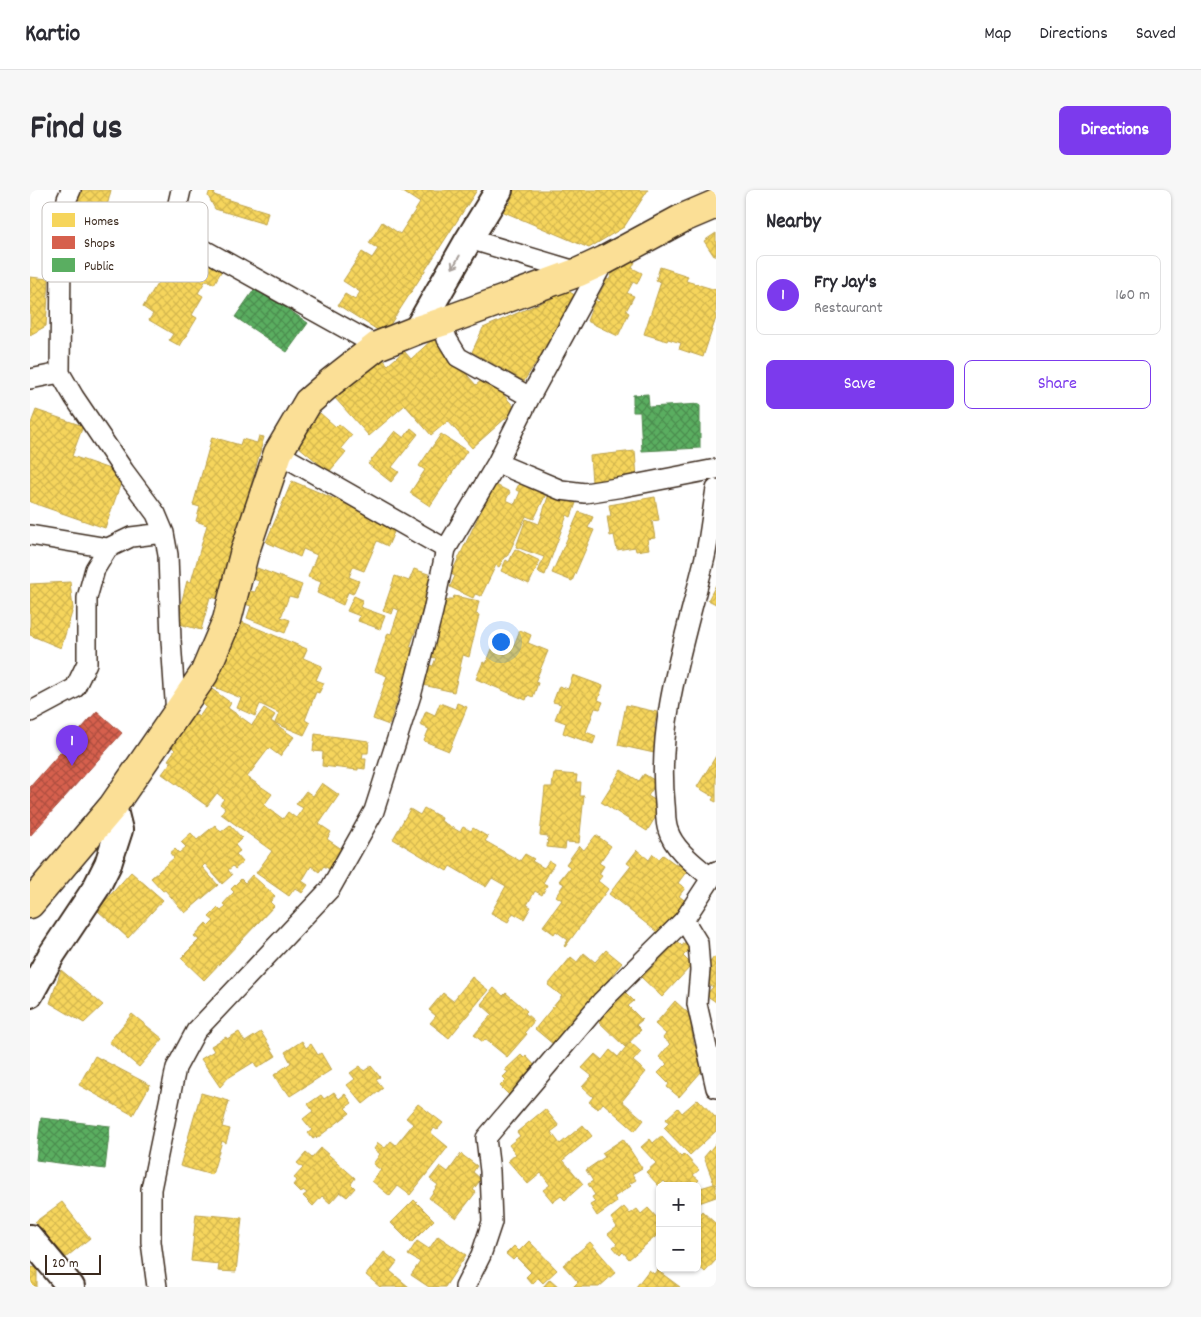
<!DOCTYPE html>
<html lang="en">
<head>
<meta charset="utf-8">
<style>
	body { margin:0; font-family:Dekko,sans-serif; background:#f7f7f7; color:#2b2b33 }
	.controls { position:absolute; right:15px; bottom:15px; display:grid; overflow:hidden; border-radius:8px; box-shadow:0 1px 4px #0004 }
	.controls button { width:45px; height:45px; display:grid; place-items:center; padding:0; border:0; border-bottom:1px solid #e1e1e2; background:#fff; color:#2b2b33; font:25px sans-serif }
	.scale { position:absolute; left:15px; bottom:12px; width:56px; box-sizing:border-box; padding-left:5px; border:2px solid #3b2a1e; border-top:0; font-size:14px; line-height:18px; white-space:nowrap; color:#3b2a1e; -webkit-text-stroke:4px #fff; paint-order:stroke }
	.you { position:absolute; left:470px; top:451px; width:18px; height:18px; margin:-12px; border:4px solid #fff; border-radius:50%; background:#1a73e8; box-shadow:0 0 0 8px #1a73e833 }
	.badge { display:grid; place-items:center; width:32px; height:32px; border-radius:50%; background:#7c3aed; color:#fff; font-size:16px; font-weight:700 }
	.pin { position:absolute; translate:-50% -41px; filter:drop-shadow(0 1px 2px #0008) }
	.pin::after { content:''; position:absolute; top:26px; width:18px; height:15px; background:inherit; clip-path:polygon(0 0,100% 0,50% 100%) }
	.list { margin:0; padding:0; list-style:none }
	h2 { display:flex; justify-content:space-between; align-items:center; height:65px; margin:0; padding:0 20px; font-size:21px }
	h2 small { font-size:16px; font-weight:400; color:#7c7c81 }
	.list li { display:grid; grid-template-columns:32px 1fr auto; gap:15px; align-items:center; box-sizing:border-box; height:80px; margin:0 10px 10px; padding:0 10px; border:1px solid #e1e1e2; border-radius:8px }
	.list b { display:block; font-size:19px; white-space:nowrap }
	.list p { margin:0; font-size:16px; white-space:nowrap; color:#7c7c81 }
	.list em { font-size:16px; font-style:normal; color:#7c7c81 }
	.actions { display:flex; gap:10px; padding:15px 20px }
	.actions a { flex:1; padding:11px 0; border:1px solid #7c3aed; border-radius:8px; text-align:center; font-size:18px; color:#7c3aed }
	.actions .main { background:#7c3aed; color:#fff }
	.map { position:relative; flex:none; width:686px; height:1097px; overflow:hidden; border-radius:8px }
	header { display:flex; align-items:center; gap:30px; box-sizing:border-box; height:70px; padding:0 25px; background:#fff; border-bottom:1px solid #e1e1e2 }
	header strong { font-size:24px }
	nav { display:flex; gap:28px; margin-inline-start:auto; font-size:18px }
	.intro { display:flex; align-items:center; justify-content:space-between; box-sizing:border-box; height:120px; padding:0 30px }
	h1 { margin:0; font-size:35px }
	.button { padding:12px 22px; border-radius:8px; background:#7c3aed; color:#fff; font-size:18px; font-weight:700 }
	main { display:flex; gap:30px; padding:0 30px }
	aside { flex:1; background:#fff; border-radius:8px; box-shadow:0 1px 4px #0004 }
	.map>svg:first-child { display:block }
	.homes { fill:url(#homes-cross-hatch); stroke:#bea249 }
	.shops { fill:url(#shops-cross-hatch); stroke:#a8503f }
	.public { fill:url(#public-cross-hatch); stroke:#51864d }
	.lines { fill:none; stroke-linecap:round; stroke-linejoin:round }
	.street-casing { stroke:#3b2a1e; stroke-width:22 }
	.secondary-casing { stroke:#3b2a1e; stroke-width:30 }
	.primary-casing { stroke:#3b2a1e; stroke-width:31 }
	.street { stroke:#fff; stroke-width:19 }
	.secondary { stroke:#fff; stroke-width:26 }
	.primary { stroke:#fbdf96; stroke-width:28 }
	.oneway { stroke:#a79f9a }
	.key { fill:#fff; stroke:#c4bfbc; stroke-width:1 }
	.key-label { font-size:14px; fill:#3b2a1e }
</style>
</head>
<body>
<header>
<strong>Kartio</strong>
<nav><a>Map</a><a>Directions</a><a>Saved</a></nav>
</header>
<div class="intro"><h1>Find us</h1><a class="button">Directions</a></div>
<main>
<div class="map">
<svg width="686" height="1097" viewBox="0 0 686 1097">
	<defs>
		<pattern id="homes-cross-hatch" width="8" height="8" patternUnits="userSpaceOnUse" patternTransform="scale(1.25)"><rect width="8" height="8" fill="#f6d55c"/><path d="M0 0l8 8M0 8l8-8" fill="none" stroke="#d4b750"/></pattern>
		<pattern id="shops-cross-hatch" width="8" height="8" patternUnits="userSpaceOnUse" patternTransform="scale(1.25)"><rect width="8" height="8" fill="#d6604d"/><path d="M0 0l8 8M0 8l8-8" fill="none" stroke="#af4f3f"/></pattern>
		<pattern id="public-cross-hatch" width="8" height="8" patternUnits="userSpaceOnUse" patternTransform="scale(1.25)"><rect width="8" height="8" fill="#5aae61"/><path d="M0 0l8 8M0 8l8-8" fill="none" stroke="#4c8e4f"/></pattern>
	</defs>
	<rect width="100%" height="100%" fill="#fff"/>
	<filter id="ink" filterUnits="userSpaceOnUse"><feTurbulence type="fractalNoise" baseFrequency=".02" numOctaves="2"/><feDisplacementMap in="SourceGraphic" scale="10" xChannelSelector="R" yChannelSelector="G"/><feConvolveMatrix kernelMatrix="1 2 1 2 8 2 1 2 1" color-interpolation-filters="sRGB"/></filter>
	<g filter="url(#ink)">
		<!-- homes -->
		<path class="homes" d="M48 0H81L73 32 42 25Z
			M180 0H186L184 5 238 22 235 34 185 19 178 6Z
			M370 0H447L354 144 308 115 315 104 325 110 330 102 313 91 332 62 342 68 348 59 339 53 352 32 370 44 390 13Z
			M482 0H618L594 37 559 58 467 19 473 10 479 15 481 11 477 8Z
			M686 43V65L684 66 674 51Z
			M150 56 192 80 184 94 176 90 168 103 173 106 162 125 167 128 150 156 139 150 143 144 119 130 123 124 113 117Z
			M599 69 605 72 602 78 612 83 607 94 603 92 597 103 604 106 596 121 599 123 588 146 557 131 565 110 568 112 570 110 567 109 577 89 579 90 588 71 596 75Z
			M630 77 658 86 656 91 686 100V128L673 167 649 159 651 153 638 149 637 151 614 144 631 92 626 90Z
			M0 87 19 89 16 136 0 145Z
			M538 101 548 107 494 191 442 162 453 138Z
			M404 148 446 195 457 186 486 219 442 258 418 231 401 245 375 215 339 246 304 207 351 167 358 175 374 161 381 169Z
			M6 220 53 236 42 266 94 284 75 338 0 312V236Z
			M290 223 306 237 309 234 322 245 311 258 316 262 299 282 268 256 276 247 271 243 279 234 280 236 282 233 281 231 286 224 288 226Z
			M381 238 388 244 362 277 369 282 361 292 338 274 365 241 374 248Z
			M411 244 437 261 400 316 380 303 395 280 389 276Z
			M229 246 234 247 190 409 180 407 171 440 146 433 157 391 161 392 177 335 166 331 170 317 163 315 182 247 210 255 212 249 227 253Z
			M605 261 607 288 562 292 560 266Z
			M262 291 367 335 358 356 347 351 334 381 323 377 319 387 329 391 323 404 318 402 313 415 287 403 291 392 278 387 287 365 273 359 270 367 236 352Z
			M490 292 516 304 504 329 496 326 477 367 475 366 469 377 466 375 451 406 445 404 443 408 420 397 425 386 421 384 464 294 480 302 476 310 485 314 490 302 486 300Z
			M519 304 546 313 541 327 537 325 515 385 508 382 514 367 486 357 496 329 509 334Z
			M625 307 629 330 622 331 625 348 617 349 619 359 606 361 605 357 587 360 584 345 580 346 577 326H581L579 315Z
			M549 322 563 327 558 338 564 340 542 391 522 383Z
			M485 359 510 371 499 394 471 381 476 370 479 372Z
			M227 378 272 395 267 408 259 406 251 427 260 430 255 443 217 428 221 416 215 414 220 401 225 402 229 391 223 389Z
			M384 379 404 386 380 457 387 460 377 490 374 489 359 535 343 529 357 486 345 481 358 443 361 444 369 420 364 418 362 424 353 421 365 386 379 391Z
			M40 392 43 419 31 458 0 445V394Z
			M686 395V414L678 410Z
			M324 406 333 410 330 417 355 426 350 439 328 431 330 426 317 421Z
			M424 406 449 411 446 424 449 425 439 467 433 465 424 502 393 495 398 475 403 476 406 468 400 467 413 410 420 411V409H423Z
			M212 432 277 459 273 468 292 476 286 490 294 493 289 503 286 502 275 530 280 533 274 545 245 533 249 523 230 514 225 526 207 518 211 508 182 496 205 441 207 442Z
			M490 440 501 445 498 453 518 461 505 492 508 493 503 507 498 505 496 510 446 489 453 472 456 474 462 459 469 461 474 450 484 455Z
			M543 485 573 496 568 510 573 512 570 519 565 518 556 542 566 546 563 554 533 543 536 533 525 529 531 514 523 512 529 496 538 499Z
			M179 497 201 513 198 518 222 535 234 518 245 525 241 531 264 547 250 566 239 558 217 587 242 604 234 615 253 629 258 622 266 628 273 618 266 614 276 601 283 606 292 593 309 605 289 634 301 642 297 649 313 660 299 679 294 676 289 682 281 676 272 691 278 695 272 703 265 698 259 706 226 683 242 661 191 624 195 618 190 614 194 609 187 603 177 616 132 584 141 572 138 570 145 560 141 556 165 524 169 527 176 517 169 512Z
			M410 513 425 519 427 513 437 517 419 561 394 551 399 539 390 535 396 521 405 525Z
			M596 515 627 522 624 538 629 539 624 563 588 555Z
			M285 544 339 551 338 563H333L332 569H336L335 579 328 578V580L292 576 293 562 283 561Z
			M686 566V612L682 610 684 607 667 597Z
			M591 580 609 591 614 584 627 592 618 606 633 615 617 641 571 612Z
			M524 583 547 585 546 592H551L550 606H554L549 653 536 652 535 659 517 657 518 646 510 645 515 597H522Z
			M394 618 412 628 411 631 430 642 433 637 441 641 443 638 458 647 455 651 490 671 495 664 504 669 502 671 514 678 519 671 524 674 513 693 517 695 512 705 505 701 497 715 501 717 494 729 483 723 478 732 461 723 476 696 462 688 456 697 420 676 417 681 363 649 380 619 390 625Z
			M185 635 191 642 200 635 212 648 205 655 210 661 206 664 213 672 205 679 203 676 198 680 202 685 192 694 175 674 172 677 188 695 155 723 135 700 133 701 121 688 144 668 140 663 145 659 149 663 156 657 151 652 161 643 167 650Z
			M566 645 581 656 569 673 574 676 569 684 572 686 568 691 578 699 535 757 534 756 538 750 526 741 524 744 513 736 532 710 526 706 534 694 529 691 540 677 536 674 549 656 554 660Z
			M607 660 619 670 623 664 629 669 633 665 648 676 652 672 659 678 648 693 655 698 649 706 658 713 632 746 579 704 601 676 597 673Z
			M101 682 133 710 98 748 67 720Z
			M222 685 245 706 240 712 244 716 174 790 151 768 169 750 164 746 176 733 179 736 184 731 179 727 188 718 191 721 196 717 193 714 204 702 201 699 211 689 215 693Z
			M642 747 652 756 656 751 662 757 653 766 662 775 632 807 610 786Z
			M576 760 592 773 539 837 529 859 505 839 532 806 518 795 541 767 547 772 554 763 565 772Z
			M684 767 686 768V812L676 805 683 797 674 791 680 783 675 779Z
			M31 780 73 815 54 833 20 813Z
			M442 787 458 800 419 848 400 833 406 826 399 820 413 803 423 811Z
			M464 798 473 806 476 803 497 821 495 823 504 831 495 842 497 844 477 867 455 849 453 852 444 845 462 824 451 814Z
			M594 801 604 811 598 816 612 830 606 835 611 840 595 857 566 829Z
			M645 811 659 824 664 855 669 854 679 873 649 907 637 897 639 894 628 883 637 874 629 867 640 854 633 848 636 844 625 834Z
			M102 824 133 849 109 877 79 852Z
			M209 842 215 852 231 842 246 866 227 878 224 872 198 888 190 897 171 869 184 861 181 856 196 847 197 849Z
			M272 851 276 858 281 854 288 865 291 863 301 880 260 906 255 899 253 900 244 885 261 873 255 862Z
			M600 852 611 862 603 871 616 882 592 911 614 930 605 941 573 913 568 919 559 912 563 907 552 897 562 886 552 878 565 864 572 870 580 860 588 867Z
			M491 865 494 868 496 866 507 878 479 905 470 896 476 890 473 887 478 882 475 880Z
			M65 866 120 895 103 925 49 895Z
			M330 876 334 881 341 876 350 887 346 889 353 898 333 914 317 895 325 889 320 883Z
			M304 902 309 909 315 904 322 913 315 918 320 923 287 948 286 947 283 949 278 943 282 940 273 929 283 921 278 914 291 905 294 909Z
			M171 903 199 911 192 937 200 939 196 953 192 951 182 985 150 976Z
			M668 909 686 928V941L660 965 634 938 639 933 636 929 648 918 652 923Z
			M388 914 413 933 407 940 404 938 401 943 418 957 380 1005 368 996 360 1006 342 991 351 980 343 974 350 964 344 959 348 953 355 958 361 951 366 955 383 934 376 928Z
			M515 919 529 936 521 942 530 954 553 935 562 946 533 970 553 994 535 1010 531 1006 523 1012 513 1000 520 995 511 983 498 994 478 971 486 964 479 955 490 946 487 942Z
			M631 946 651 967 654 964 669 980 663 985 669 990 663 996H659L657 994 654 996H639L634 991 629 996 616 982 626 973 611 957 620 949 623 953Z
			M593 949 612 978 602 984 606 990 599 994 601 996 584 1007 587 1012 567 1026 560 1015 565 1012 562 1007 565 1005 558 994 563 991 556 980 575 967 572 963Z
			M686 953V1007L669 1013 667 999 684 994 674 967Z
			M291 958 325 988 321 994 325 998 317 1007 310 1002 300 1013 292 1006 283 1016 273 1006 277 1003 273 1000 271 1003 263 995 267 990 264 988 273 978 267 973 276 963 282 968Z
			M431 964 447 976 443 982 451 989 443 1000 446 1002 426 1028 399 1008 408 995 400 989 410 976 418 982Z
			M384 1010 404 1030 381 1053 361 1033Z
			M32 1012 60 1048 34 1069 5 1032Z
			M594 1017 600 1024 607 1019 611 1024 618 1018 630 1031V1043L599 1069 593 1062 590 1065 583 1057 587 1054 578 1044 587 1037 581 1028Z
			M672 1021 686 1034V1070L675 1082 667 1075V1027Z
			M166 1024 212 1028 206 1082 188 1081 189 1074 161 1071Z
			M408 1046 436 1065 415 1097H399L381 1085 390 1072 378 1065 387 1051 399 1059Z
			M499 1051 527 1080 513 1093 508 1088 502 1094 496 1087 501 1082 486 1067 483 1070 476 1064 484 1056 489 1061Z
			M560 1052 586 1082 569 1097H543L548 1092 533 1075Z
			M354 1062 367 1072 360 1081 379 1097H350L336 1085Z
			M0 1077 7 1078V1097H0Z
			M619 1080 624 1084 627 1080 650 1097H606Z
			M520 1089 529 1097H513Z"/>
		<!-- shops -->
		<path class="shops" d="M67 521 92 543 0 646V597Z"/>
		<!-- public -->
		<path class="public" d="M226 97 278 133 257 162 205 127Z
			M618 204 619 217 670 214V258L612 261 610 222H603V205Z
			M11 928 80 936 75 979 6 970Z"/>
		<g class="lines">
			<!-- street casing -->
			<g class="street-casing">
				<path id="street" d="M41 0 37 9 31 60 30 183 44 207 94 281 126 324 134 343 138 365 141 450 146 525
					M151 0 146 22 156 45 171 58 347 156
					M439 49 549 82
					M412 132 417 149 428 167 500 207
					M0 189 30 183
					M248 263 416 359
					M467 273 531 300 555 303 593 297 686 279
					M0 345 78 358
					M0 522 45 498 57 473V408L65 379 78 358 101 347 134 343
					M686 681 654 730 668 753 670 780 667 814 686 898
					M681 688C666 675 644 660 638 640 635 632 636 622 635 614 626 530 656 447 675 367 680 345 682 322 686 299
					M127 1097 121 1052V999L146 878 166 841 300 699 344 621 382 502 403 421 416 359 467 273 500 207 575 70
					M435 1097 451 1065 462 1032 460 981 456 948 572 811 654 730"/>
			</g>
			<!-- secondary casing -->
			<g class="secondary-casing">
				<path id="secondary" d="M387 140 439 49 469 0
					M0 804 22 764 66 698 78 674 89 640 83 616
					M0 1048 41 1097"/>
			</g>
			<!-- primary casing -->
			<g class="primary-casing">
				<path id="primary" d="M0 714 83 616 174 484 197 430 214 364 248 263 278 212 301 192 347 156 387 140 412 132 549 82 575 70 653 28 686 14"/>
			</g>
			<!-- street -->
			<use href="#street" class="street"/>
			<!-- secondary -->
			<use href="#secondary" class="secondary"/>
			<!-- primary -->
			<use href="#primary" class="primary"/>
		</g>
		<!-- one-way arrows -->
		<defs><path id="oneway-shaft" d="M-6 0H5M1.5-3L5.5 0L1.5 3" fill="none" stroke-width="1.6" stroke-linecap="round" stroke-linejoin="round" transform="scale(1.25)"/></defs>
		<use class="oneway" href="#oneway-shaft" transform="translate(426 72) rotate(120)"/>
	</g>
	<!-- legend -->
	<rect x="12" y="12" width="166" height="80" rx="8" class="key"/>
	<rect x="22" y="23" width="23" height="14" fill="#f6d55c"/>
	<rect x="22" y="46" width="23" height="13" fill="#d6604d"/>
	<rect x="22" y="68" width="23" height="14" fill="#5aae61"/>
	<g class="key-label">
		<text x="54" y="35">Homes</text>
		<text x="54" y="57">Shops</text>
		<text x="54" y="80">Public</text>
	</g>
</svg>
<div class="controls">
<button>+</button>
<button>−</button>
</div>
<div class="scale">20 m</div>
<div class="you"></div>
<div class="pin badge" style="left:42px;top:576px">1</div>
</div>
<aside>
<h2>Nearby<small></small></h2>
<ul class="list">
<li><span class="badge">1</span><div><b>Fry Jay's</b><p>Restaurant</p></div><em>160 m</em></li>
</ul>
<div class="actions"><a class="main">Save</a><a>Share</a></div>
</aside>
</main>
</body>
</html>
